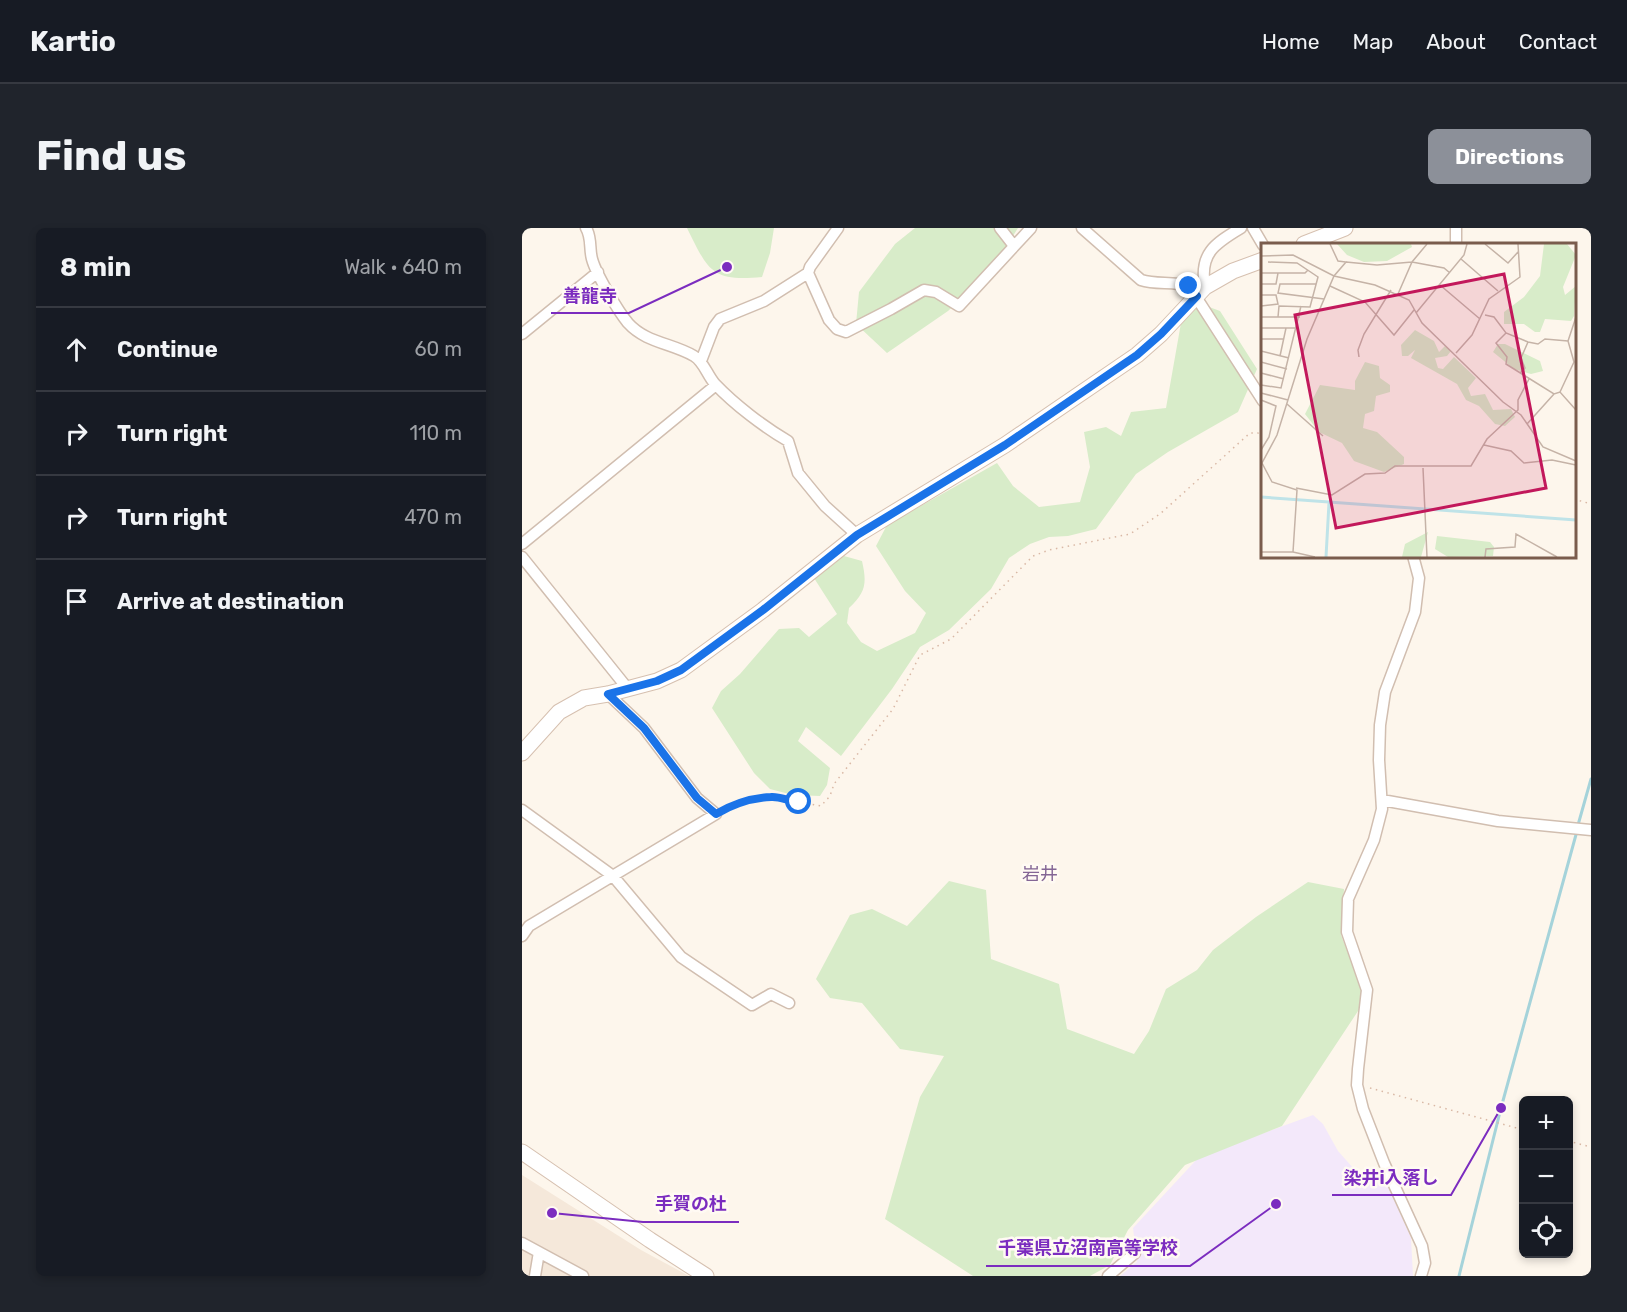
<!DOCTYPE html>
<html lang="en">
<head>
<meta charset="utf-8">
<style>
	body { margin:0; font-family:Rubik,"Noto Sans JP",sans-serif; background:#20242c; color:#f1f3f6 }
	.controls { position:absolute; right:18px; bottom:18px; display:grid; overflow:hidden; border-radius:9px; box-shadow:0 3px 9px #0003 }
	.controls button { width:54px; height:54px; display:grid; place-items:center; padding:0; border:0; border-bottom:2px solid #363941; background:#171b24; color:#f1f3f6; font:30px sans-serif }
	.stop { position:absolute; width:18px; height:18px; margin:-14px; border:4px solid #1a73e8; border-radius:50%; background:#fff }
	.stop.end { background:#1a73e8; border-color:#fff; box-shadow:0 2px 6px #0008 }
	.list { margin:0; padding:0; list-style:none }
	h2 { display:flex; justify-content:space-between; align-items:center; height:78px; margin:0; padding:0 24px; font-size:26px }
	h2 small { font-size:20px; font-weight:400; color:#9ea1a6 }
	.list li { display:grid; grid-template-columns:39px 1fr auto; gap:18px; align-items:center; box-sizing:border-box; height:84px; padding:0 24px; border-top:2px solid #363941 }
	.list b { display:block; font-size:22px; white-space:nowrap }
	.list em { font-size:20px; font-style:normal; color:#9ea1a6 }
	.icon { flex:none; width:33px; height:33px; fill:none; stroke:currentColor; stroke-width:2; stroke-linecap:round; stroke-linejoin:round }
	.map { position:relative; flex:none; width:1069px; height:1048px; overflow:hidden; border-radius:9px }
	header { display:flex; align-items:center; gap:36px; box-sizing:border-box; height:84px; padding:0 30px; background:#171b24; border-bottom:2px solid #363941 }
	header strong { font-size:28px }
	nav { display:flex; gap:33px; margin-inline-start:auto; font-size:21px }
	.intro { display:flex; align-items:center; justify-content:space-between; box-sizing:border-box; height:144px; padding:0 36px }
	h1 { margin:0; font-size:42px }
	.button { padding:15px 27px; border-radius:9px; background:#8c9099; color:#fff; font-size:21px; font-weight:700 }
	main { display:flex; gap:36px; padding:0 36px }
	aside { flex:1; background:#171b24; border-radius:9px; box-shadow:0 3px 9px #0003 }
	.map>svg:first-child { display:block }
	.residential { fill:#f5e8da }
	.education { fill:#f3e8fa }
	.green { fill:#d8ecc9 }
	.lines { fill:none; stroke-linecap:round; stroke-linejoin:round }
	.stream { stroke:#a5d3da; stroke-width:3 }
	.street-casing { stroke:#d1beb0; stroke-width:13 }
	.secondary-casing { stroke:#d6c0b0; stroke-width:17 }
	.path { stroke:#d9b8a5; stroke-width:1.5; stroke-dasharray:1.5 4.5; stroke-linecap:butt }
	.street { stroke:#fff; stroke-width:10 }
	.secondary { stroke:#fff; stroke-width:15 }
	.route { stroke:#1a73e8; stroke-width:8 }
	.labels { text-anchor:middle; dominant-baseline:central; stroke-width:5; stroke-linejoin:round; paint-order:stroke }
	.neighbourhood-label { font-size:18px; fill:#846695; stroke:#fffaf3 }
	.inset-river { fill:none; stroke:#bfe3e8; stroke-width:3 }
	.inset-road { fill:none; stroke:#c5b3a7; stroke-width:1.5 }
	.view { fill:#c2185b; fill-opacity:0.15; stroke:#c2185b; stroke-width:3 }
	.inset-edge { fill:none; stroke:#7a5c4d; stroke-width:3 }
	.leader { fill:none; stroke:#7b2cbf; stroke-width:2 }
	.callout-dot { fill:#7b2cbf; stroke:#fffaf3; stroke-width:2 }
	.callout-label { font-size:18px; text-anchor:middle; font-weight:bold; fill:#7b2cbf; stroke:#fffaf3; stroke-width:5; stroke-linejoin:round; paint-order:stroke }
</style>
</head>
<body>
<header>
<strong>Kartio</strong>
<nav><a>Home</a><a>Map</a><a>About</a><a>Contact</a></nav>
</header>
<div class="intro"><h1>Find us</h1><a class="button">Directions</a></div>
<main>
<aside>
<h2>8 min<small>Walk · 640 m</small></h2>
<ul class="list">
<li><svg class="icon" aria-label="ahead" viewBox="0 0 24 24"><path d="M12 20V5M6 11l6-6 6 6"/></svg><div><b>Continue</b></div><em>60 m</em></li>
<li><svg class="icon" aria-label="right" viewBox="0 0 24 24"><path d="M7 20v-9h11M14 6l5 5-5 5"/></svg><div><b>Turn right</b></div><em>110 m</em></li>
<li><svg class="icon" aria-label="right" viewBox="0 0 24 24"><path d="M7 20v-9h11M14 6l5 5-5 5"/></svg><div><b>Turn right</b></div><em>470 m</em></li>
<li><svg class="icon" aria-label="arrive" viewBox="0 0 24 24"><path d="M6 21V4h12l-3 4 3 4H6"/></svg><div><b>Arrive at destination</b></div></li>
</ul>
</aside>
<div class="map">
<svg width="1069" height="1048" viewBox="0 0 1069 1048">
	<rect width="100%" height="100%" fill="#fdf6ec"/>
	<!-- residential -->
	<path class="residential" d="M0 947 119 1022 167 1048H0Z"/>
	<!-- education -->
	<path class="education" d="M791 887 801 896 816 923 841 951H863L889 1010 891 1048H598L615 1034 611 1000 677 929Z"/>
	<!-- green -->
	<path class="green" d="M165 0H252L248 25 240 49C189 54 186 42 165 0Z
		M393 0H496L470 41 426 83 365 125 334 96 337 64 373 16Z
		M679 76 698 83 735 141 716 184 646 224 614 246 574 301 546 308 527 309 508 316 487 330 469 361 427 402 398 419 370 461 319 528 284 499 276 513 308 540 305 557 298 568 271 567 248 561 232 545 190 480 199 463 218 446 257 401 277 400 287 409 315 386 292 350 322 328 340 333C345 355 344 364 327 380L325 395 339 414 355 423 393 405 404 385 383 363 354 318 365 297 475 235 491 258 517 279 558 274 568 239 562 204 584 199 599 208 609 184 644 180 659 95Z
		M427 653 464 662 469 731 537 756 545 801 612 826 627 803 644 761 675 742 691 722 734 689 786 654 822 661 819 707 841 764 840 777 760 898 663 937 606 1002 588 1037 568 1048H451L363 991 398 869 422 828 378 821 340 775 308 770 294 751 328 687 350 681 385 698Z"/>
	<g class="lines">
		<!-- stream -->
		<path class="stream" d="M1056 597 1069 551
			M937 1048 979 880 1055 603"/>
		<!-- street casing -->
		<g class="street-casing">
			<path id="street" d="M64 0C70 10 67 20 70 31 74 46 96 83 106 95 124 115 150 115 172 128 182 134 185 147 193 156 213 177 242 199 266 213L276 245 303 278 335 307
				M478 0 492 18
				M560 0 619 52C634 57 651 53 667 58L741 173
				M731 0 741 17
				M934 16V0
				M286 45 307 92 315 101 324 104 369 81 402 62 414 64 437 78 509 0
				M683 59C677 26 692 16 719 0
				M0 106 76 44
				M179 133 192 99 198 91 242 73 286 45 288 39 316 0
				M0 316 194 157
				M891 328 897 350 893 384 863 464 858 497 857 532 860 581 852 612 826 671 825 704 845 762 836 841 835 857 841 881 862 935 900 1018 903 1035 899 1048
				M0 329 106 461
				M860 572 976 593 1069 602
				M0 582 91 648 159 729 230 777 249 766 267 775
				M0 708 7 698 194 586 175 570 122 500 86 466
				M0 1015 61 1048
				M13 1048 17 1024
				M586 1048 613 1025"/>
		</g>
		<!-- secondary casing -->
		<g class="secondary-casing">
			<path id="secondary" d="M782 16 823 0
				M0 525 37 484 62 470 86 466 135 453 159 442 241 382 335 307 483 217 615 127 639 106 683 59 711 43 741 32
				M0 924 128 1012 184 1048"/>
		</g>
		<!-- path -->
		<path class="path" d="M1052 271 1069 276
			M203 581C234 563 266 572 299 578L308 568 312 556 371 481 398 427 429 411 511 328 527 322 608 306 638 286 728 205H736L741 209
			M848 860 1002 902
			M1046 913 1069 919"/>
		<!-- street -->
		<use href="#street" class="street"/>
		<!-- secondary -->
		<use href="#secondary" class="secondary"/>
	</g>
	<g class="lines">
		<!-- route -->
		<path class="route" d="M277 574C268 574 258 568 249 569 228 570 211 576 194 586L175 570 122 500 86 466 135 453 159 442 241 382 335 307 483 217 615 127 639 106 675 68 667 58"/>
	</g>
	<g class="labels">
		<!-- neighbourhood labels -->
		<g class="neighbourhood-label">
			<text x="518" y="646">岩井</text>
		</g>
	</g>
	<!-- overview -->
	<g transform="translate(739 15)">
		<rect width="315" height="315" fill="#fdf6ec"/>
		<path d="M76 1H150L151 4 126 18 103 19 86 12ZM283 1H306L315 12 302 44 304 52 315 43 313 73 310 78 284 76 279 89H274L263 81H243V69L263 54 279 33ZM154 87 173 98 178 109 184 103 190 108 186 113 174 115 177 125 182 126 193 114 215 135 207 145 210 153 224 151 232 167 250 166 254 174 244 183 234 181 218 163 205 157 196 141 150 115 154 107 147 113H141L140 102ZM237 101H244L279 118 282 128 270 131 253 126 232 109ZM104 119 118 123 119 135 129 142V149L115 153 113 168 104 171 102 185 116 189 143 214V221L123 229 93 218 81 200 58 189 44 171 59 142 94 147V138ZM167 289 160 314H141L144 301ZM176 293 229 299 233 304 232 313 187 314 174 306Z" fill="#d8ecc9"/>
		<path class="inset-river" d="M0 254 315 277M65 314 68 260"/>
		<path class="inset-road" d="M224 1 247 20 257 9M0 13 32 12 73 33 114 42 148 57 161 80 242 159 260 172 282 204 315 218M200 16 237 48M7 19 36 20 57 34 49 64 18 63 17 74M85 19 116 22 151 19 183 25 189 30M0 30H44L47 27M0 41H15L17 30M55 41H19L17 50 63 56M179 42 219 76M69 43 104 59 133 92 153 67M137 51 151 19 166 1M0 52H15L17 61 0 63M155 70 203 12 206 1M224 72 233 74 245 90 267 99 277 101 284 96 307 98M0 74H39M0 85H35M245 90 235 100 246 114 245 121 293 151 299 149 315 167M0 96H23M0 108 28 115M195 110 211 92 228 56 259 34 257 1M19 113 25 85M98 114 97 107 103 91 130 47M0 119 26 126M0 130 23 136M259 130 264 125 260 115 267 99M0 142 20 145 40 63M299 149 313 119 307 98 315 74M0 150 27 157M0 157 15 163 8 194 0 207M26 161 62 193M266 181 293 151M223 202 250 208 263 220 291 217 315 222M162 225 166 314M35 245 71 252 104 231 124 230 134 223H210L226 196 257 167V157L268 136M0 309H32L54 314M32 309 36 247 11 239 1 220 16 192 46 96 73 33 85 19 77 18 69 1M224 314 225 306 254 304 255 291 296 314"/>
		<path class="view" d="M243 31 285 245 75 285 34 72Z"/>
		<rect width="315" height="315" class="inset-edge"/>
	</g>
	<!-- callouts -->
	<path class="leader" d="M205 39L107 85H29M979 880L929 967H810M30 985L121 994H217M754 976L668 1038H464"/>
	<g class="callout-dot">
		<circle cx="205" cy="39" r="6"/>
		<circle cx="979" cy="880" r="6"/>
		<circle cx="30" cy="985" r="6"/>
		<circle cx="754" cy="976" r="6"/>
	</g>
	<g class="callout-label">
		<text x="68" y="74">善龍寺</text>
		<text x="869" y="956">染井i入落し</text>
		<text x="169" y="982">手賀の杜</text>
		<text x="566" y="1026">千葉県立沼南高等学校</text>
	</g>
</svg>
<div class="controls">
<button>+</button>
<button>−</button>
<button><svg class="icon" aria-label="locate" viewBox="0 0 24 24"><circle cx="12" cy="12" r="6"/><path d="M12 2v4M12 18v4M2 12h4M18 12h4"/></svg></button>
</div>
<div class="stop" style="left:277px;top:574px"></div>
<div class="stop end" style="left:667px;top:58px"></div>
</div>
</main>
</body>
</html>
